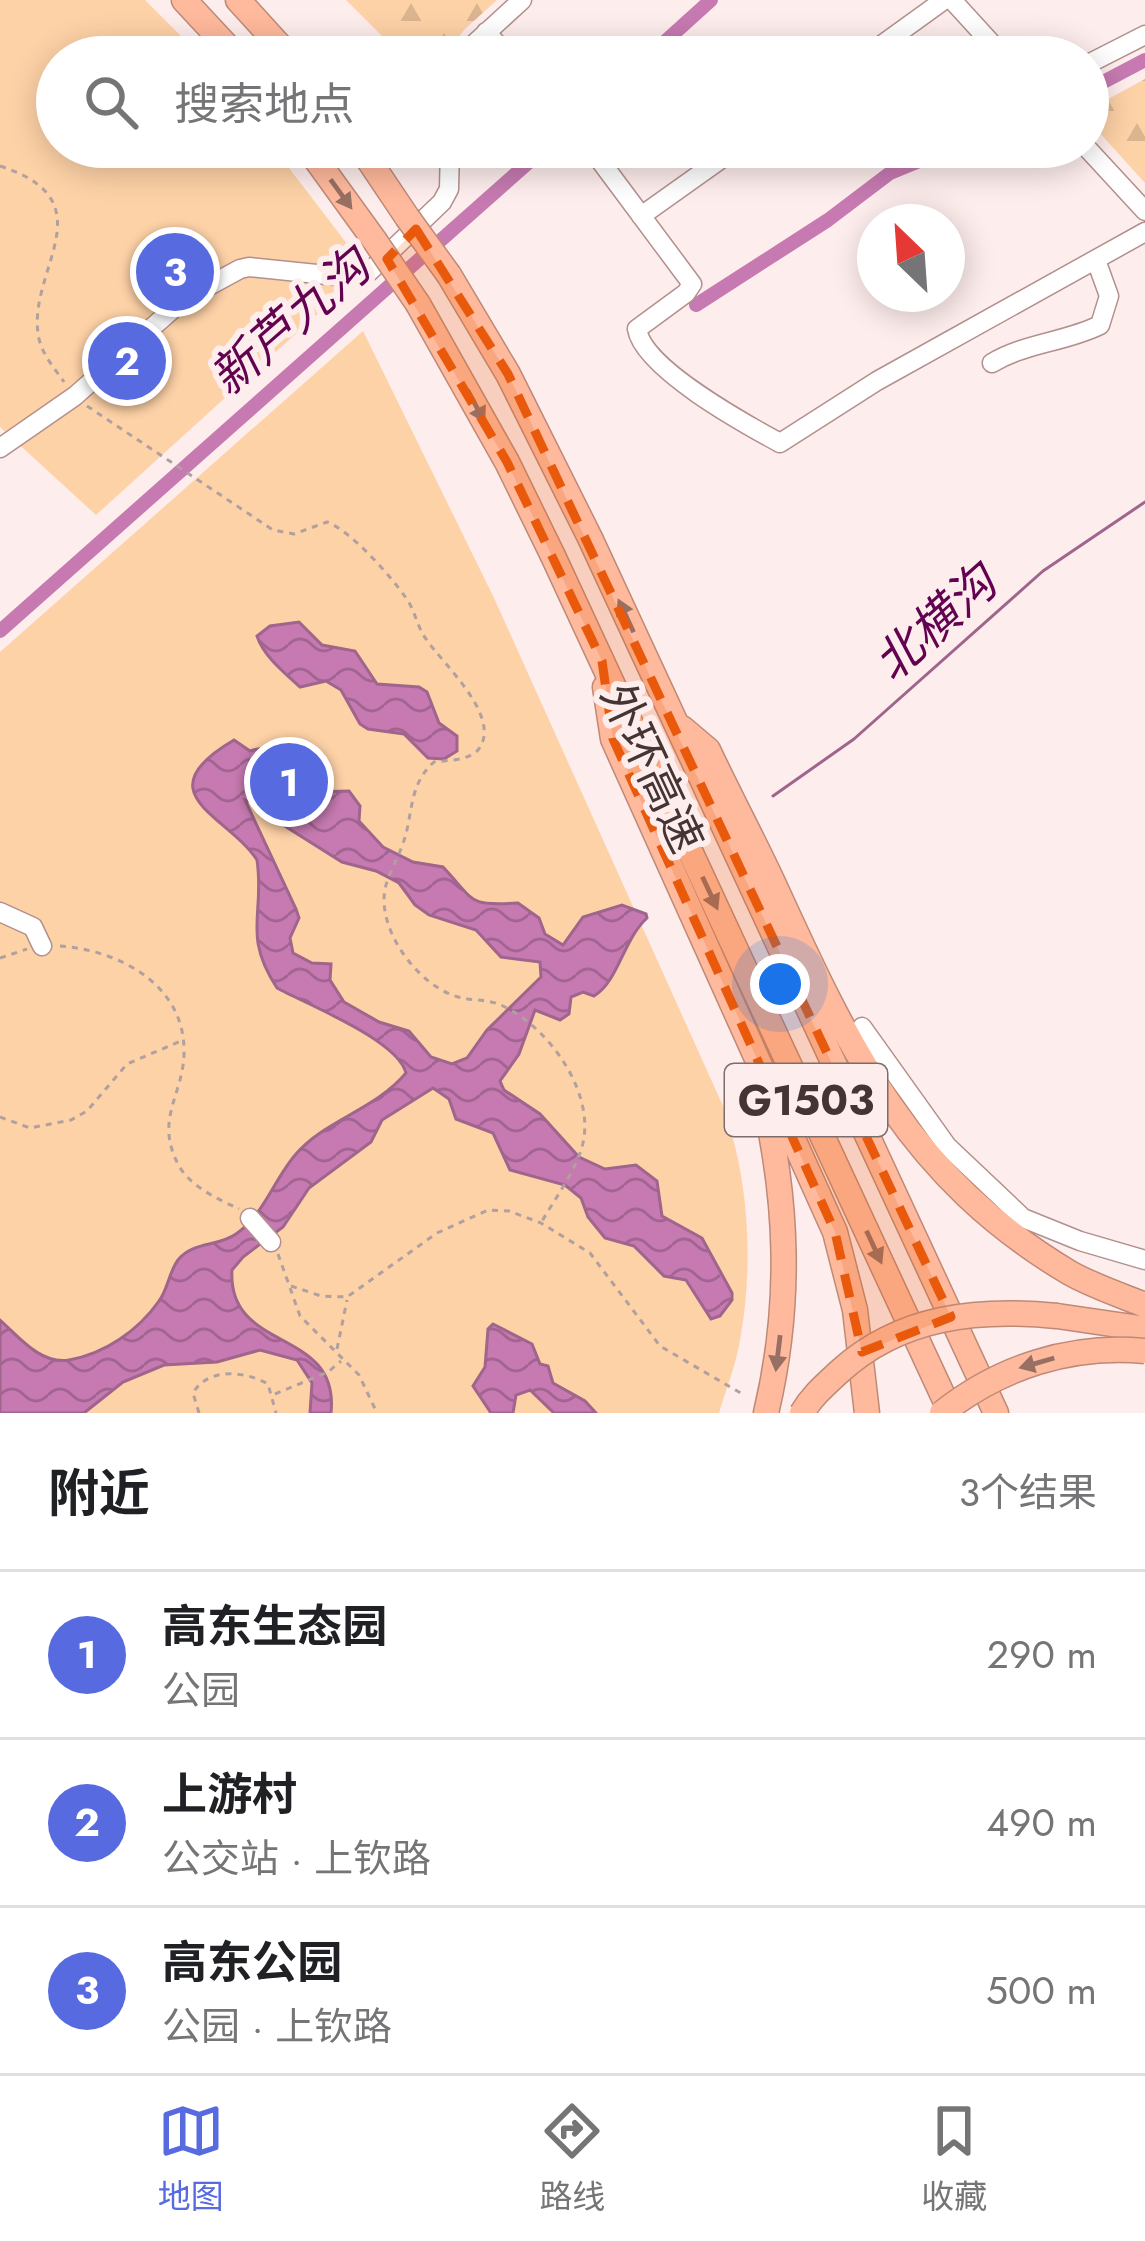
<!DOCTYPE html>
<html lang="zh">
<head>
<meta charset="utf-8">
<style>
	body { margin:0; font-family:Jost,"Noto Sans SC",sans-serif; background:#f6f6f6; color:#202124 }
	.compass { position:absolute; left:857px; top:204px; width:108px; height:108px; border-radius:50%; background:#fff; box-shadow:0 6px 30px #0003; rotate:335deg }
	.you { position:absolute; left:780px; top:984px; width:42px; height:42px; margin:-30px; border:9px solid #fff; border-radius:50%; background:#1a73e8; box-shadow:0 0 0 18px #1a73e833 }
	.badge { display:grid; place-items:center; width:78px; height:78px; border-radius:50%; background:#576ae0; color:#fff; font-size:39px; font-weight:700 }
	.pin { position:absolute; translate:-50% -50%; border:6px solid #fff; box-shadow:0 3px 12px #0006 }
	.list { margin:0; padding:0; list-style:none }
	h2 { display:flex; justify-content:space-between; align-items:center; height:156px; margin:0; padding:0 48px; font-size:51px }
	h2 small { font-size:39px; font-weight:400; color:#757577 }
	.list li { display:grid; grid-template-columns:78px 1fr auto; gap:36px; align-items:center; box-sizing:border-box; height:168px; padding:0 48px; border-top:3px solid #e0e0e0 }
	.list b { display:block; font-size:45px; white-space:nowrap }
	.list p { margin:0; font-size:39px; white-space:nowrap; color:#757577 }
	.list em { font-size:39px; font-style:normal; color:#757577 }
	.icon { flex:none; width:66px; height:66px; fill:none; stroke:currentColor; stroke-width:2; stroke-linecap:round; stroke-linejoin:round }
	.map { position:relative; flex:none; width:1145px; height:1413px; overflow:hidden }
	.search { position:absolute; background:#fff; box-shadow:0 6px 30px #0003; left:36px; right:36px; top:36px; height:132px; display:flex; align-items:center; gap:30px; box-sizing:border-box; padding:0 42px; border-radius:66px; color:#757577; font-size:45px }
	.sheet { height:660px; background:#fff }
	nav { display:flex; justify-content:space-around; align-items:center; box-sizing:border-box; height:168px; border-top:3px solid #e0e0e0; background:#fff; font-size:33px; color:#757577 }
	nav a { display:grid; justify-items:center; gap:6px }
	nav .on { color:#576ae0 }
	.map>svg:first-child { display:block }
	.forest { fill:url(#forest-firs) }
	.park { fill:#fed2a7 }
	.water { fill:url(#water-waves); stroke:#9f658c; stroke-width:3; fill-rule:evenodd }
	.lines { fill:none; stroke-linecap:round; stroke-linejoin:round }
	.stream { stroke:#9f658c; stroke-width:3 }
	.canal { stroke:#c67ab1; stroke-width:14 }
	.minor-casing { stroke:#b38f8d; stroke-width:21 }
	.highway-casing { stroke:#be8a78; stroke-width:27 }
	.path { stroke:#b0a09f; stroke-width:3; stroke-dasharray:6 6; stroke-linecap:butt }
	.minor { stroke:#fff; stroke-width:18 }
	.highway { stroke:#ffb99c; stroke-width:24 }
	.highway-bridge-casing { stroke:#be8a78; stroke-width:27; stroke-linecap:butt }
	.highway-bridge { stroke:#ffb99c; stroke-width:24 }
	.oneway { fill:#987063 }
	.marked { fill:#e8590c; fill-opacity:0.2; stroke:#e8590c; stroke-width:9; stroke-dasharray:24 15; stroke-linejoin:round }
	.labels { text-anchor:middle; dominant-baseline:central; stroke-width:12; stroke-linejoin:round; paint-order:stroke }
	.shield { fill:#fdedec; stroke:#7c6c6b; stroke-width:3 }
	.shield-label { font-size:42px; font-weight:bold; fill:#443434 }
	.street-label { font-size:45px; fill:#443434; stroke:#fdedec }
	.water-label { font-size:48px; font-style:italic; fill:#620251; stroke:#fdedec }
</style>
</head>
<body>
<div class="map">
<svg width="1145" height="1413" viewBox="0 0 1145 1413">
	<defs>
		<pattern id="forest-firs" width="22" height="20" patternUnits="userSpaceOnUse" patternTransform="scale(3)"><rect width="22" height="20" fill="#fed2a7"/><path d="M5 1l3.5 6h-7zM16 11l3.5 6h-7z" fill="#dbb590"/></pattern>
		<pattern id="water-waves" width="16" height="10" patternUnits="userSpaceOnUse" patternTransform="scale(3)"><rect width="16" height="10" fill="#c67ab1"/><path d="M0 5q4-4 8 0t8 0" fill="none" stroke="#a26591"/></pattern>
	</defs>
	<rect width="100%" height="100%" fill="#fdedec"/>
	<!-- forest -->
	<path class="forest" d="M346 0H497L465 29 443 57H403Z
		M1145 79V183L1088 120V110Z"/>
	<!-- park -->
	<path class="park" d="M0 0H145L202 57H57V147H273L354 253 344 290 96 515 0 427Z
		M363 331 494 598 723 1106C749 1178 754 1264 740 1340 736 1365 726 1389 719 1413H0V652Z"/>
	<!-- water -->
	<path class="water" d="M299 622 322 645 355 651 377 684 419 687 427 692 439 723 457 736V751L444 759 428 758 404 734 368 729 360 724 341 690 326 681 300 687C285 673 264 657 257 636L270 626Z
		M234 740 250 751C297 737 293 765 309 792L349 791 360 806 359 821 383 847 413 862 443 867C476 902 467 906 518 903L539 918 545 934 563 945 583 917 622 905 646 914 647 918C623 940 618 982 594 996L583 992 571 997 569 1014 560 1020 535 1010 519 1054 500 1081 504 1090 540 1114 579 1157 605 1169 636 1165 657 1181 662 1216 702 1238 732 1293V1300L720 1316 711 1319 686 1280 664 1276 634 1246 605 1238 588 1217 581 1198 565 1185 510 1170 493 1133 456 1119 449 1099 433 1088 382 1120 371 1142 309 1188 283 1227 243 1257 232 1270C227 1354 340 1326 331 1413H310L312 1383 297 1360 260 1350 217 1362 164 1365 123 1382 84 1413H0V1320C19 1337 41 1365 69 1360 104 1354 138 1331 159 1301 168 1289 169 1272 178 1260 193 1241 218 1247 236 1234 264 1215 274 1179 296 1154 325 1120 375 1110 406 1073 398 1040 308 1005 277 988 242 935 265 914 257 860 228 815 142 794 234 740ZM245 800 263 804 275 820 342 862 376 871 399 883 415 905 429 915 476 930 501 957 540 962 541 977 487 1030 467 1058 452 1064 431 1057 409 1031 379 1022 344 1002 330 980 331 964 312 963 293 953 290 938 299 918 296 909Z
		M493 1324 532 1344 540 1364 548 1366 553 1383 585 1401 596 1413H554L530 1390 516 1395 513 1413H491L473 1386 485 1367 488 1329Z"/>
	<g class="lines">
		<!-- stream -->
		<path class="stream" d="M773 796 854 739 1043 571 1145 502"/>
		<!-- canal -->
		<path class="canal" d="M648 57 711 0
			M1088 90 1145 60
			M696 305 828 220 890 173 953 147
			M0 631 546 147"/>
		<!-- minor casing -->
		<g class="minor-casing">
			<path id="minor" d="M952 0 1004 57
				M486 32 509 57
				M460 57 522 0
				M865 57 944 0
				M1088 64 1145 35
				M590 147 692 284 686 293 637 329C643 368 745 424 780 443L877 381 1145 232
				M1086 147 1145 211
				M641 216 738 147
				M992 363C1025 343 1066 342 1100 325L1109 296 1096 260
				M0 448 75 396 183 300 240 269 249 267 346 277 369 272 442 202 449 189 450 147
				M0 912 33 927 42 946
				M862 1027 947 1146 1023 1218 1080 1241 1145 1260
				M250 1218 271 1242"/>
		</g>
		<!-- highway casing -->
		<g class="highway-casing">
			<path id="highway" d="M184 0 237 57
				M238 0 290 57
				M307 147 375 241
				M360 147 407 217
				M449 275 508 374 590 538 996 1413
				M418 304 507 462 553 556 951 1413
				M605 687 613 739 835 1232 855 1310 867 1413
				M682 728 708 750C730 797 755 843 776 889 850 1051 910 1178 1070 1273 1093 1286 1120 1295 1145 1305
				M762 1091C788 1199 792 1304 766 1413
				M1057 1316 1145 1329"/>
		</g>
		<!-- path -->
		<path class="path" d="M0 166C108 201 29 268 38 333 40 352 53 366 64 382
			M87 406 273 530 294 534 327 522C351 531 390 575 406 598 415 610 417 627 426 639 442 663 504 718 478 750 468 761 447 760 434 762 407 786 414 816 402 846 397 860 388 875 385 889 377 931 419 986 458 997 473 1001 489 999 503 1006 550 1028 599 1097 581 1150 573 1175 554 1200 541 1223
			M60 946C117 950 183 983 184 1049 185 1095 153 1118 179 1166 191 1187 218 1199 239 1209
			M0 958 27 949
			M0 1117 30 1128 71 1120 87 1111 127 1064 181 1041
			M278 1254 300 1316 359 1375 377 1413
			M291 1286 321 1296 347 1297 437 1233 488 1210 509 1211 541 1223 590 1253 660 1346 744 1395
			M337 1349 347 1300
			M275 1394 328 1372 341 1361
			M199 1413 193 1393C208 1367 245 1371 268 1384L276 1413"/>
		<!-- minor -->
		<use href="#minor" class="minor"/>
		<!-- highway -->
		<use href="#highway" class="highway"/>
		<!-- highway-bridge casing -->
		<g class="highway-bridge-casing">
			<path id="highway-bridge" d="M407 217 449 275
				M375 241 418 304
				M802 1413C812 1396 825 1385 839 1372 900 1316 978 1308 1057 1316
				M942 1413C1000 1367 1071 1344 1145 1351"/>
		</g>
		<!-- highway-bridge -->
		<use href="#highway-bridge" class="highway-bridge"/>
	</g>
	<!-- one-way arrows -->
	<defs><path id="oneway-solid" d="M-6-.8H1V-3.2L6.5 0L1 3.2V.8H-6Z" transform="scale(3)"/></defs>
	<g class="oneway">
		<use href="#oneway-solid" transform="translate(341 194) rotate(54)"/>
		<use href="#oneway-solid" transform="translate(476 406) rotate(62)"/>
		<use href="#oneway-solid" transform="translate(626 616) rotate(-115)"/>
		<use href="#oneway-solid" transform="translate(710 893) rotate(65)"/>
		<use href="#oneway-solid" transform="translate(874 1247) rotate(65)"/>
		<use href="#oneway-solid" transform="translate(778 1353) rotate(97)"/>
		<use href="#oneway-solid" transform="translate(1037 1363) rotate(164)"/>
	</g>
	<!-- marked area -->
	<path class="marked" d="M416 229 508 374 951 1317 862 1352 835 1232 613 739 602 661 507 462 387 259Z"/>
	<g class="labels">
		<!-- shield labels -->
		<rect class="shield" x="725" y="1064" width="162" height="72" rx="9"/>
		<g class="shield-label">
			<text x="806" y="1100">G1503</text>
		</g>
		<!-- street labels -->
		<g class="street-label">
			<text transform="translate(652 768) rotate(65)">外环高速</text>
		</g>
		<!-- water labels -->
		<g class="water-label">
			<text transform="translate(290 322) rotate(-41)">新芦九沟</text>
			<text transform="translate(935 623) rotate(-42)">北横沟</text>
		</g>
	</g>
</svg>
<svg class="compass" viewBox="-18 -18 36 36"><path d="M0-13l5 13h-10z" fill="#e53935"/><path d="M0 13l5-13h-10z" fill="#757577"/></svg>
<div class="you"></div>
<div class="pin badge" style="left:289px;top:782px">1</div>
<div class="pin badge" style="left:127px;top:361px">2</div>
<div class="pin badge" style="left:175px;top:272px">3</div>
<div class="search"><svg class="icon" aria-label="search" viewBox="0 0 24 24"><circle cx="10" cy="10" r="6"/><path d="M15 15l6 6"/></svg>搜索地点</div>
</div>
<section class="sheet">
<h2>附近<small>3个结果</small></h2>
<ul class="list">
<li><span class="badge">1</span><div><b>高东生态园</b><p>公园</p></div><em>290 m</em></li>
<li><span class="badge">2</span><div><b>上游村</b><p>公交站 · 上钦路</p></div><em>490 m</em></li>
<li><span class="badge">3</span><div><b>高东公园</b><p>公园 · 上钦路</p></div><em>500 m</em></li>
</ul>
</section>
<nav>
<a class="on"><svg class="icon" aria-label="map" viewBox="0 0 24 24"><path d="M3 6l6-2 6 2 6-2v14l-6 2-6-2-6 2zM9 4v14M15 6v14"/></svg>地图</a>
<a><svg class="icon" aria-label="directions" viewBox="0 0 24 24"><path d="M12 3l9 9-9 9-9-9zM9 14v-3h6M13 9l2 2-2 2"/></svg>路线</a>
<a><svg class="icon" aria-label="saved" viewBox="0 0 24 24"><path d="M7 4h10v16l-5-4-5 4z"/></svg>收藏</a>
</nav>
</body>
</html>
